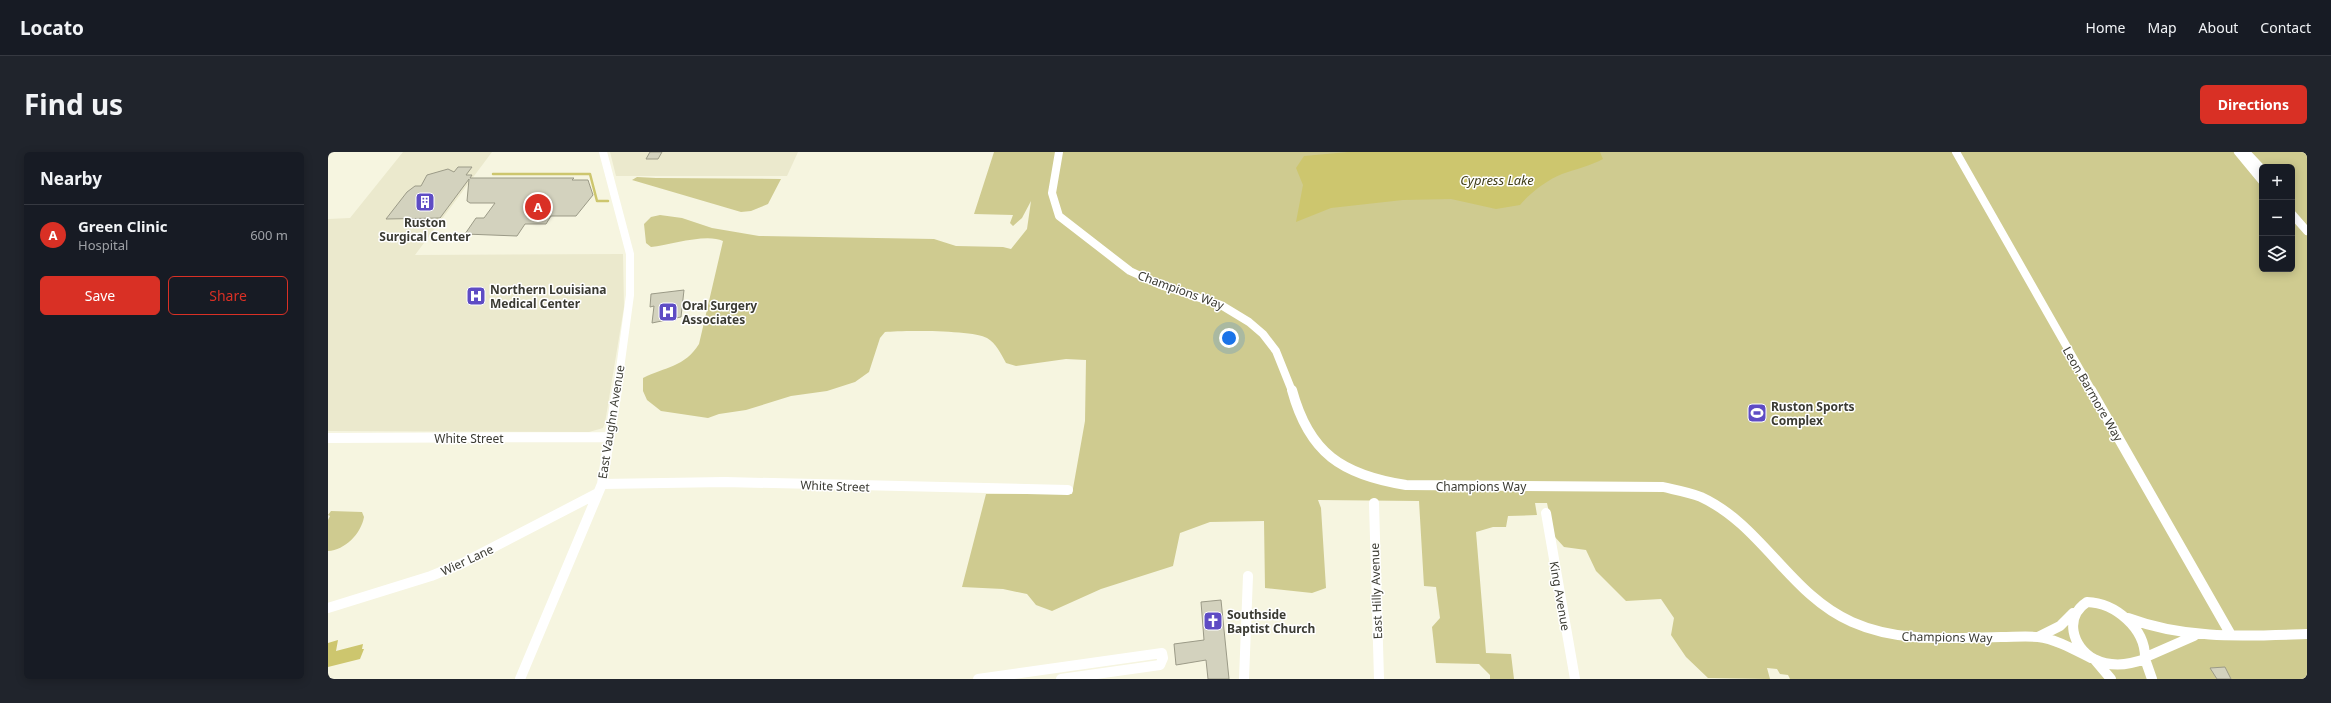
<!DOCTYPE html>
<html lang="en">
<head>
<meta charset="utf-8">
<style>
	body { margin:0; font-family:"Noto Sans",sans-serif; background:#20242c; color:#f1f3f6 }
	.controls { position:absolute; right:12px; top:12px; display:grid; overflow:hidden; border-radius:6px; box-shadow:0 2px 10px #0003 }
	.controls button { width:36px; height:36px; display:grid; place-items:center; padding:0; border:0; border-bottom:1px solid #363941; background:#171b24; color:#f1f3f6; font:20px sans-serif }
	.you { position:absolute; left:901px; top:186px; width:14px; height:14px; margin:-10px; border:3px solid #fff; border-radius:50%; background:#1a73e8; box-shadow:0 0 0 6px #1a73e833 }
	.badge { display:grid; place-items:center; width:26px; height:26px; border-radius:50%; background:#d93025; color:#fff; font-size:13px; font-weight:700 }
	.pin { position:absolute; translate:-50% -50%; border:2px solid #fff; box-shadow:0 1px 4px #0006 }
	.list { margin:0; padding:0; list-style:none }
	h2 { display:flex; justify-content:space-between; align-items:center; height:52px; margin:0; padding:0 16px; font-size:17px }
	h2 small { font-size:13px; font-weight:400; color:#9ea1a6 }
	.list li { display:grid; grid-template-columns:26px 1fr auto; gap:12px; align-items:center; box-sizing:border-box; height:60px; padding:0 16px; border-top:1px solid #363941 }
	.list b { display:block; font-size:15px; white-space:nowrap }
	.list p { margin:0; font-size:13px; white-space:nowrap; color:#9ea1a6 }
	.list em { font-size:13px; font-style:normal; color:#9ea1a6 }
	.actions { display:flex; gap:8px; padding:12px 16px }
	.actions a { flex:1; padding:9px 0; border:1px solid #d93025; border-radius:6px; text-align:center; font-size:14px; color:#d93025 }
	.actions .main { background:#d93025; color:#fff }
	.icon { flex:none; width:22px; height:22px; fill:none; stroke:currentColor; stroke-width:2; stroke-linecap:round; stroke-linejoin:round }
	.map { position:relative; flex:none; width:1979px; height:527px; overflow:hidden; border-radius:6px }
	header { display:flex; align-items:center; gap:24px; box-sizing:border-box; height:56px; padding:0 20px; background:#171b24; border-bottom:1px solid #363941 }
	header strong { font-size:19px }
	nav { display:flex; gap:22px; margin-inline-start:auto; font-size:14px }
	.intro { display:flex; align-items:center; justify-content:space-between; box-sizing:border-box; height:96px; padding:0 24px }
	h1 { margin:0; font-size:28px }
	.button { padding:10px 18px; border-radius:6px; background:#d93025; color:#fff; font-size:14px; font-weight:700 }
	main { display:flex; gap:24px; padding:0 24px }
	aside { flex:1; background:#171b24; border-radius:6px; box-shadow:0 2px 10px #0003 }
	.map>svg:first-child { display:block }
	.built { fill:#ebe9cd }
	.green { fill:#cfcb90; fill-rule:evenodd }
	.water { fill:#cdc66e }
	.lines { fill:none; stroke-linecap:round; stroke-linejoin:round }
	.stream { stroke:#cdc66e; stroke-width:2.5 }
	.building { fill:#d3d2be; stroke:#9b9a87 }
	.minor-far1 { stroke:#fff; stroke-width:8 }
	.minor { stroke:#fff; stroke-width:10 }
	.labels { text-anchor:middle; dominant-baseline:central; stroke-width:3; stroke-linejoin:round; paint-order:stroke }
	.poi-label { font-size:12px; font-weight:bold; fill:#3b3b33; stroke:#fff; text-anchor:start }
	.street-label { font-size:12px; fill:#3b3b33; stroke:#fff }
	.water-label { font-size:13px; font-style:italic; fill:#423f19; stroke:#fff }
</style>
</head>
<body>
<header>
<strong>Locato</strong>
<nav><a>Home</a><a>Map</a><a>About</a><a>Contact</a></nav>
</header>
<div class="intro"><h1>Find us</h1><a class="button">Directions</a></div>
<main>
<aside>
<h2>Nearby<small></small></h2>
<ul class="list">
<li><span class="badge">A</span><div><b>Green Clinic</b><p>Hospital</p></div><em>600 m</em></li>
</ul>
<div class="actions"><a class="main">Save</a><a>Share</a></div>
</aside>
<div class="map">
<svg width="1979" height="527" viewBox="0 0 1979 527">
	<rect width="100%" height="100%" fill="#f6f5e0"/>
	<!-- built -->
	<path class="built" d="M75 0H164L87 103 295 102 296 155 277 271 275 276 261 280 0 279V67L22 66Z
		M282 0H470L459 24H288Z"/>
	<!-- green -->
	<path class="green" d="M666 0H1979V527H1462L1460 523 1452 522 1449 517 1439 516 1442 527 1380 526 1358 505 1343 483 1346 466 1333 447 1298 449 1268 419 1258 398 1236 395 1226 384 1219 351H1207L1209 363 1180 364 1178 375H1165L1148 380 1158 501 1183 502 1186 527H1162V523L1151 512 1108 511 1104 475 1112 466 1108 435 1096 434 1091 349 990 348 993 356 998 436 984 441 937 436 936 369 882 370 852 381 845 414 773 437 724 459 708 453 699 442 675 437 634 435 658 342H744L757 269 758 208 738 207 688 214 678 211C673 202 668 191 659 186 647 178 574 178 557 180L552 186 541 220 527 230 499 239 463 244 418 258 391 262 380 266 333 259 319 248 315 239V226C337 215 357 215 371 192L395 89C378 81 343 93 323 95L318 91 316 72 323 65 332 63 354 66 384 76 431 84 606 87 628 94 675 95 683 97 699 77 703 49 694 66 685 74 682 71 685 63 646 62ZM1934 15H1964V117H1934Z
		M309 25 328 26 453 27 440 52 423 59 413 60 304 28Z
		M3 359 34 360 36 365C33 382 17 398 0 399V368L2 364 0 363Z"/>
	<!-- water -->
	<path class="water" d="M1020 0H1272L1275 7C1262 14 1248 17 1234 22 1219 28 1202 41 1192 53L1168 57 1123 47 1075 48 1003 56 968 70 975 33 968 16 976 4Z
		M10 488 8 499 35 492 34 497H36L32 507 0 515V491Z"/>
	<g class="lines">
		<!-- stream -->
		<path class="stream" d="M165 22H262L269 49H280"/>
	</g>
	<!-- building -->
	<path class="building" d="M322 0H334L330 7H318Z
		M130 15H144L138 23H144L142 26H246L244 28H260L265 43 248 64H223L218 72H197L189 84 137 82 148 66H156L167 51H142L139 49 141 27 112 66 58 67 79 40 87 34H93L99 23 120 17 126 20Z
		M356 138 353 165 324 171 326 154 322 155 323 142Z
		M893 448 901 527H880L878 508 848 513 846 492 876 488 873 450Z
		M1897 515 1903 527H1889L1882 516Z"/>
	<g class="lines">
		<!-- minor-far1 -->
		<path class="minor-far1" d="M275 0 302 102V143L289 239
			M731 0 724 41 731 64 802 119 832 133 893 153 921 170 935 182 948 199 964 239
			M1628 0 1764 239
			M1910 0 1934 29
			M1918 0 1934 17
			M1964 62 1979 79"/>
		<!-- minor -->
		<path class="minor" d="M964 238C981 301 1014 323 1078 333L1335 335C1348 338 1361 340 1373 345 1434 373 1462 443 1524 470 1571 491 1623 486 1673 485 1685 485 1698 484 1710 485 1728 487 1747 498 1763 506
			M1763 238 1903 483
			M0 286 282 285
			M274 332 397 330 740 338
			M1046 351 1051 527
			M1218 361 1247 527
			M1759 450C1787 451 1818 476 1817 507 1801 513 1782 515 1766 507 1744 495 1736 465 1759 450Z
			M0 456 103 424 135 411 270 341
			M1800 466C1859 488 1917 484 1979 482
			M1710 485 1732 474 1745 461
			M1818 505 1866 484
			M1817 507 1824 527
			M1767 508 1783 527
			M192 527 274 332 289 238
			M650 527 834 501 835 506 832 513 733 527
			M916 527 920 424"/>
	</g>
	<!-- icons -->
	<defs>
		<g id="building-square" transform="scale(1)"><rect x="-9" y="-9" width="18" height="18" rx="4" fill="#5e4cc4" stroke="#fff"/><path d="M-4-6H4V6H1V3H-1V6H-4ZM-2.5-4.3h1.7v1.8h-1.7ZM.8-4.3h1.7v1.8H.8ZM-2.5-1h1.7V.8h-1.7ZM.8-1h1.7V.8H.8Z" fill="#fff"/></g>
		<g id="hospital-square" transform="scale(1)"><rect x="-9" y="-9" width="18" height="18" rx="4" fill="#5e4cc4" stroke="#fff"/><path d="M-5-5h3v3.5h4V-5h3V5h-3V1.5h-4V5h-3Z" fill="#fff"/></g>
		<g id="stadium-square" transform="scale(1)"><rect x="-9" y="-9" width="18" height="18" rx="4" fill="#5e4cc4" stroke="#fff"/><path d="M0-5a6.5 5 0 1 0 0 10a6.5 5 0 1 0 0-10ZM-3.5-1.8h7v3.6h-7Z" fill="#fff"/></g>
		<g id="church-square" transform="scale(1)"><rect x="-9" y="-9" width="18" height="18" rx="4" fill="#5e4cc4" stroke="#fff"/><path d="M-1.2-6h2.4v3.5h3.3v2.4h-3.3V6h-2.4V-.1h-3.3v-2.4h3.3Z" fill="#fff"/></g>
	</defs>
	<g fill-rule="evenodd">
		<use href="#building-square" x="97" y="50"/>
		<use href="#hospital-square" x="148" y="144"/>
		<use href="#hospital-square" x="340" y="160"/>
		<use href="#stadium-square" x="1429" y="261"/>
		<use href="#church-square" x="885" y="469"/>
	</g>
	<g class="labels">
		<!-- poi labels -->
		<g class="poi-label">
			<text x="97" y="70" text-anchor="middle">Ruston<tspan x="97" dy="14">Surgical Center</tspan></text>
			<text x="162" y="137">Northern Louisiana<tspan x="162" dy="14">Medical Center</tspan></text>
			<text x="354" y="153">Oral Surgery<tspan x="354" dy="14">Associates</tspan></text>
			<text x="1443" y="254">Ruston Sports<tspan x="1443" dy="14">Complex</tspan></text>
			<text x="899" y="462">Southside<tspan x="899" dy="14">Baptist Church</tspan></text>
		</g>
		<!-- street labels -->
		<g class="street-label">
			<text transform="translate(853 138) rotate(20)">Champions Way</text>
			<text transform="translate(1765 242) rotate(60)">Leon Barmore Way</text>
			<text transform="translate(283 270) rotate(-81)">East Vaughn Avenue</text>
			<text x="141" y="286">White Street</text>
			<text transform="translate(507 334) rotate(2)">White Street</text>
			<text x="1153" y="334">Champions Way</text>
			<text transform="translate(139 408) rotate(-25)">Wier Lane</text>
			<text transform="translate(1048 439) rotate(-92)">East Hilly Avenue</text>
			<text transform="translate(1232 444) rotate(80)">King Avenue</text>
			<text transform="translate(1619 485) rotate(1)">Champions Way</text>
		</g>
		<!-- water labels -->
		<g class="water-label">
			<text x="1169" y="28">Cypress Lake</text>
		</g>
	</g>
</svg>
<div class="controls">
<button>+</button>
<button>−</button>
<button><svg class="icon" aria-label="layers" viewBox="0 0 24 24"><path d="M12 4l9 5-9 5-9-5zM3 14l9 5 9-5"/></svg></button>
</div>
<div class="you"></div>
<div class="pin badge" style="left:210px;top:55px">A</div>
</div>
</main>
</body>
</html>
